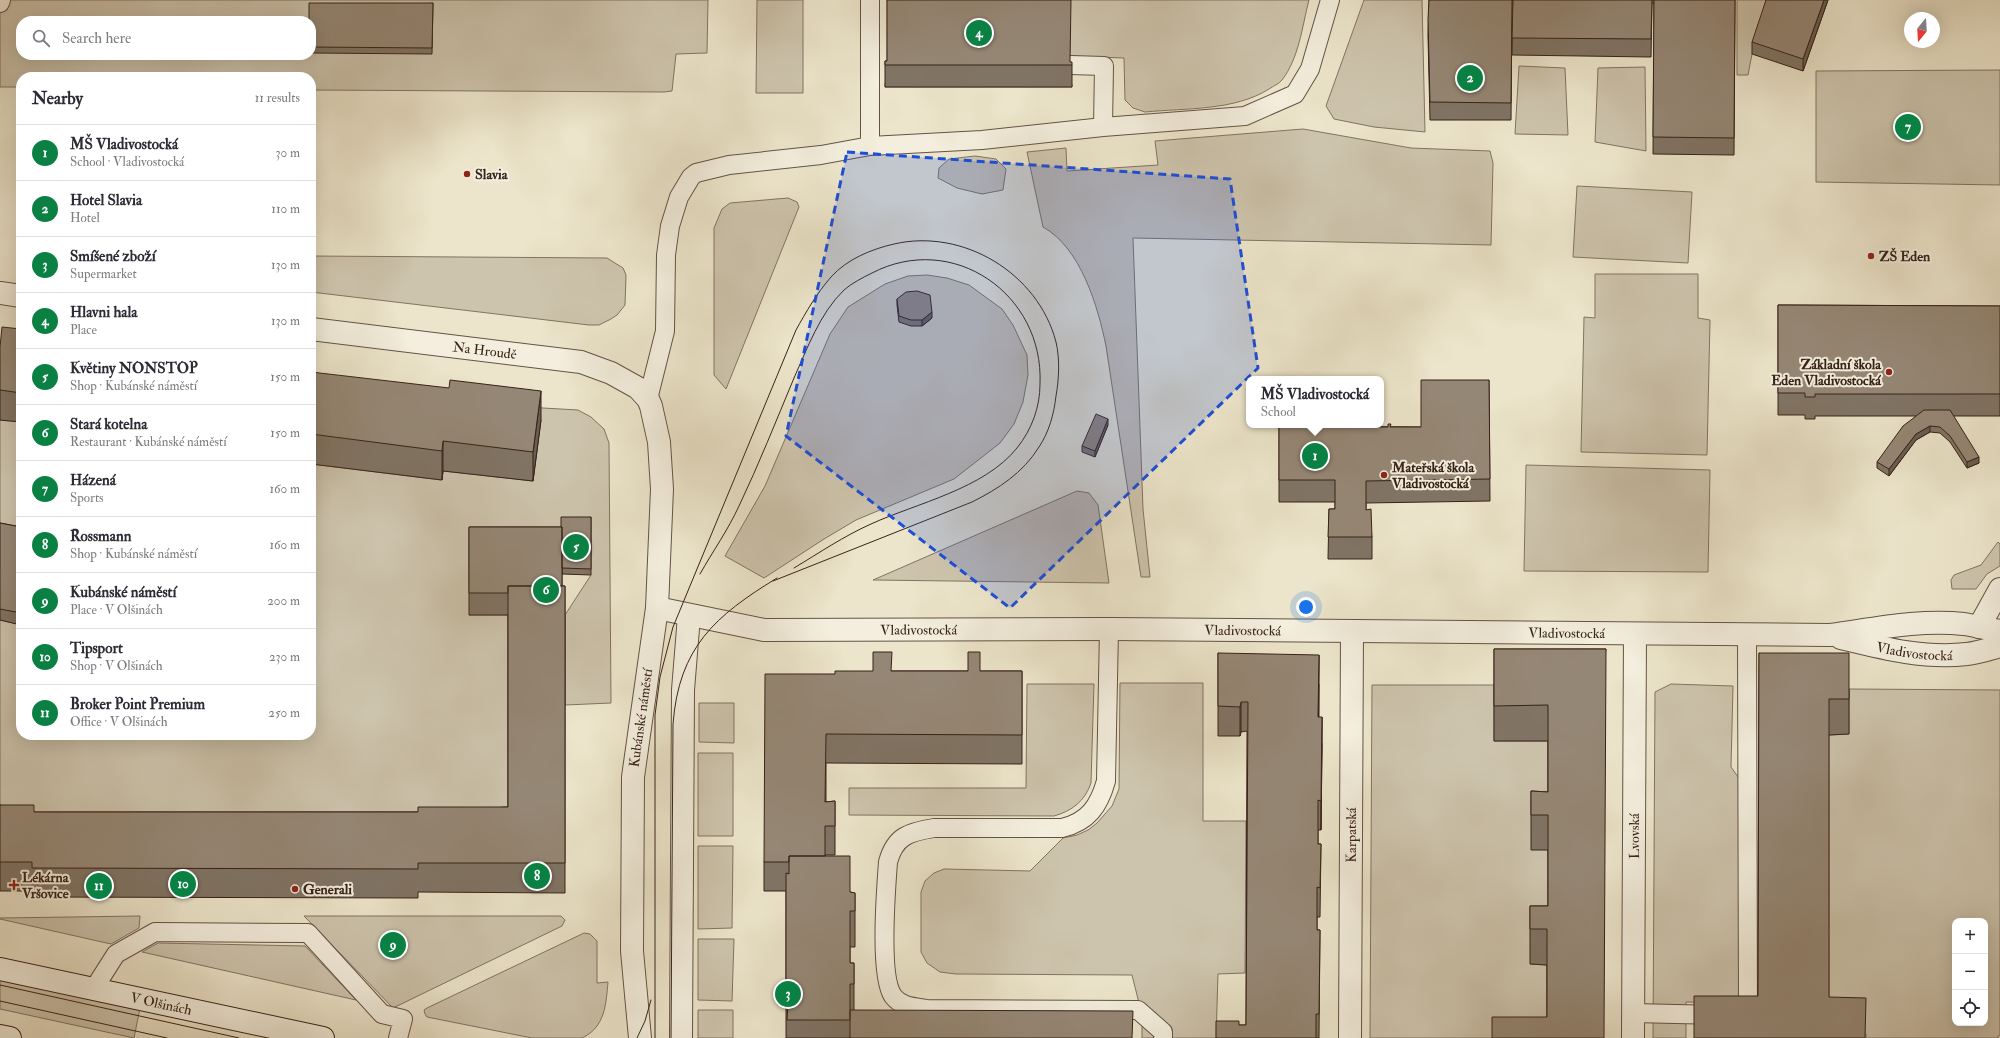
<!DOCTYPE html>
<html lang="en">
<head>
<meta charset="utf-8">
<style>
	body { margin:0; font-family:"IM FELL Double Pica",serif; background:#f7f7f7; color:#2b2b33 }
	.controls { position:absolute; right:12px; bottom:12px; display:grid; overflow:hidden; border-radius:8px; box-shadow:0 4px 16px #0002 }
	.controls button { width:36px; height:36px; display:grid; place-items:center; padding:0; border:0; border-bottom:1px solid #e1e1e2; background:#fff; color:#2b2b33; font:20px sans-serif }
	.compass { position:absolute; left:1904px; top:12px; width:36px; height:36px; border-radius:50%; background:#fff; box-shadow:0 4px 16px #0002; rotate:198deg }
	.you { position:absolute; left:1306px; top:607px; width:14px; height:14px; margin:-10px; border:3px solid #fff; border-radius:50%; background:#1a73e8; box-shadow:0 0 0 6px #1a73e833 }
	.badge { display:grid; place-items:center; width:26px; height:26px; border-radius:50%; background:#0b8043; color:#fff; font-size:13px; font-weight:700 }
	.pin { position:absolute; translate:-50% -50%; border:2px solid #fff; box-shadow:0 1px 4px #0006 }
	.popup { position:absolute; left:1246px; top:376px; width:138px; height:52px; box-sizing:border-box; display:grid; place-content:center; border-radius:8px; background:#fff; filter:drop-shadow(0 1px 3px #0005); font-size:13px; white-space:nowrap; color:#7c7c81 }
	.popup b { font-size:15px; color:#2b2b33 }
	.popup::after { content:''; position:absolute; left:50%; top:100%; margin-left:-8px; border:8px solid transparent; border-top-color:#fff }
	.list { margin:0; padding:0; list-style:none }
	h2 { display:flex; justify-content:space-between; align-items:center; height:52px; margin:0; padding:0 16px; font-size:17px }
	h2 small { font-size:13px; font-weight:400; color:#7c7c81 }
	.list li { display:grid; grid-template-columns:26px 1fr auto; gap:12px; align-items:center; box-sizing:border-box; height:56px; padding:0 16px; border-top:1px solid #e1e1e2 }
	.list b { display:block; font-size:15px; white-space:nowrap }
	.list p { margin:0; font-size:13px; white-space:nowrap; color:#7c7c81 }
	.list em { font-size:13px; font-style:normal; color:#7c7c81 }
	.icon { flex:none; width:22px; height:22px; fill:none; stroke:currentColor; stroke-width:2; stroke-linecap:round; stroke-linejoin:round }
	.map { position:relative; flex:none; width:2000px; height:1038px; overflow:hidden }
	.search { position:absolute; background:#fff; box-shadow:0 4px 16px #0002; left:16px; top:16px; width:300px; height:44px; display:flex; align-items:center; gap:10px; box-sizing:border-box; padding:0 14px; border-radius:16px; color:#7c7c81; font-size:15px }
	.panel { position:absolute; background:#fff; box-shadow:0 4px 16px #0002; left:16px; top:72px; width:300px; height:668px; border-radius:16px }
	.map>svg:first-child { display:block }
	.green { fill:#cdc4ad; stroke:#827362; fill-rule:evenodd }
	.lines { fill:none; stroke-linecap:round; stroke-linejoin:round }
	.service-casing { stroke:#645345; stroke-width:20 }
	.minor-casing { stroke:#645345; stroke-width:24 }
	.secondary-casing { stroke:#372218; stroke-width:24 }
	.service { stroke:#f3eedd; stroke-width:18 }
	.minor { stroke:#f3eedd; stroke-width:22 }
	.secondary { stroke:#f3eedd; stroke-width:22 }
	.tram { stroke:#372218; stroke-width:1 }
	.wall { fill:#807465; stroke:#372218 }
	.shaded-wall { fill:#685e52; stroke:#372218 }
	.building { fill:#958775; stroke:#372218 }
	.marked { fill:#1d4ed8; fill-opacity:0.2; stroke:#1d4ed8; stroke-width:3; stroke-dasharray:8 5; stroke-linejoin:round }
	.poi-dot { fill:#8f2418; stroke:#f3eedd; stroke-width:1.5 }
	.labels { text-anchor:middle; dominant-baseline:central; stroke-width:4; stroke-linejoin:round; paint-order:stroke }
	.poi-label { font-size:14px; font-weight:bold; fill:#372218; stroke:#f3eedd; text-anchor:start }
	.street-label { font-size:14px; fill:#372218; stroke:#f3eedd }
</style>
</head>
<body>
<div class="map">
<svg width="2000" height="1038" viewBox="0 0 2000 1038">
	<rect width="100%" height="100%" fill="#ece5cb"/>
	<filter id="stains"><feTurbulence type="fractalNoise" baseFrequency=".005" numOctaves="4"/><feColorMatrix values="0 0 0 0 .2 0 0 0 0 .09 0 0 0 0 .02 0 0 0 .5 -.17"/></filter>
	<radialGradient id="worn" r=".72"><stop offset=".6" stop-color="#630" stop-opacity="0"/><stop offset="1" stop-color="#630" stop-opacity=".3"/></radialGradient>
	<!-- green -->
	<path class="green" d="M0 0H708L707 53 676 54 672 91 664 92 311 90V77H21V87H0ZM21 21H311V55H21Z
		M757 0H803V93H756Z
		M887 0H1309C1302 27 1299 58 1282 80 1279 84 1273 86 1269 89 1234 111 1186 108 1145 112L1133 108 1125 100 1124 58 1070 56V83L1072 84V87H885V83L887 82Z
		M1364 0H1422L1425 132 1374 127 1334 119 1326 106Z
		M1737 0H1770L1752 54 1748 75H1737Z
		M1519 66 1565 68 1568 135 1515 134Z
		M1645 67 1646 151 1595 142 1598 68Z
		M2000 70V185L1816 182V71Z
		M1303 129 1411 148 1490 151 1493 163 1491 245 1133 238 1143 509 1150 577H1141L1106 346C1098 307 1081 248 1043 227L1027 152 1066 148 1067 171 1158 165 1155 141Z
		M975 156 996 159 1006 169 1003 190 982 194 957 188 938 178 939 168 949 159Z
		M1577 186 1692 192 1688 263 1573 257Z
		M788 198 797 202 799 207 726 389 714 375V228L722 209 730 203Z
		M311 256 607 258 623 268 626 275 625 305 617 315 611 319 599 325H589L311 292Z
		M1595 274H1698V318L1710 320 1707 455 1581 452 1584 317 1595 318Z
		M927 275 947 278 969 285 1002 309 1013 325 1027 355 1028 375 1023 402 1014 424 1000 443 954 479 856 520 824 539 764 578 725 556 765 486 830 334 848 307 885 284 908 276Z
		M383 389 543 408 578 410 591 417 604 429 609 443 611 703 565 705V615L591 575 561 549 469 615H508V807L0 835V620L21 625V735H311V464L441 480 443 471 533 481Z
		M0 420 21 422V540L0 535Z
		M1526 465 1710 470 1708 572 1524 571Z
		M1077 491 1089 493 1098 505 1109 583 873 580Z
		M1998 542 2000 544V566L1987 574 1976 589H1952L1951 580 1954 575 1981 565Z
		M1120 683H1203V821H1246L1245 973 1218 974 1216 1038H1142V1015L1132 975 956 974 940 972 927 963 921 952V892L925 881 934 873 944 869 1030 871 1063 838 1077 835 1088 830 1097 823 1112 806 1119 789Z
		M1027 684H1094L1091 783C1085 801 1072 811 1054 816L849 815V788H1026Z
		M1671 684 1733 686 1731 767 1743 784 1745 1003 1686 1002V1038H1653L1655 692Z
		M1372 685H1494V741H1548V941L1530 964 1547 965V1038H1370Z
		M1849 689 2000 690V1035L1998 1036V1038H1866V1034L1829 1033V735L1849 734ZM1955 921H1985V1023H1955Z
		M699 703H734V743L699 742Z
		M698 753H733V836H698Z
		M698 846H733L732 928 698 929Z
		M140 916 139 928 111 944 0 919V918Z
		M304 916H561L565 920 562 926 393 1008Z
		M584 933 590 934 597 941V983L608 982C606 1005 605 1027 582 1038H532L427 1017 425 1014 424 1010 427 1008Z
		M698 939H734L732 1001 698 1000Z
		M158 943 305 946 356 1000 142 952Z
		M0 977 140 1008 134 1038 0 1009Z
		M698 1010H733V1038H698Z"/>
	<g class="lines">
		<!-- service casing -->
		<g class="service-casing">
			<path id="service" d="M870 0V146
				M0 3 1 0
				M1070 65 1104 66 1103 127
				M648 399 665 331 666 255 670 226 679 197 691 177 696 173 729 165 821 155 870 146 982 140 1103 127 1245 116 1295 94 1310 69 1330 0
				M1109 629 1106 781C1099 806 1088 822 1062 828H934C909 832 895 836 888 862 886 889 879 976 893 996 901 1007 915 1007 927 1009L1138 1010 1163 1032V1038
				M93 990 116 954 155 932 308 933 382 1014 403 1019 398 1038
				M1633 1013 1719 1015
				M1744 1016H1748L1747 635"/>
		</g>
		<!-- minor casing -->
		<g class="minor-casing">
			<g id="minor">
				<path d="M0 293 21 296"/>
				<path id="s1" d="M311 329 581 362 611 373 638 388 648 399 651 406 659 442 662 489 657 608 633 777 632 951 640 1038"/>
				<path id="s2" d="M657 608 764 630 1109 629 1830 635C1874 629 1920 619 1964 624 1976 626 1988 629 2000 631"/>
				<path d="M1979 627 2000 589"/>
				<path id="s3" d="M1841 638C1882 648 1924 659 1967 654 1978 653 1989 649 2000 646"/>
				<path d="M681 1038 683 690 689 616"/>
				<path id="s4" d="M1350 1038 1352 631"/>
				<path id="s5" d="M1633 1038 1635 634"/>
			</g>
		</g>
		<!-- secondary casing -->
		<g class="secondary-casing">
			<g id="secondary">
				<path id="s6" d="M0 969 323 1038"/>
				<path d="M0 1036 10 1038"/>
			</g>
		</g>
		<!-- service -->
		<use href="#service" class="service"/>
		<!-- minor -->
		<use href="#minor" class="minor"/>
		<!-- secondary -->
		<use href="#secondary" class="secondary"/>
		<!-- tram -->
		<path class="tram" d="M700 574C713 551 728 530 739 506 759 464 776 421 794 378 807 349 820 313 844 290 852 283 862 278 872 273 953 231 1044 294 1040 384 1040 407 1032 429 1017 448 984 489 917 503 871 524 844 536 819 553 794 568
			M0 985 239 1038
			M0 1001 167 1038
			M637 1038 645 1021 651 1000
			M655 1038V715L660 677 673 627 796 330C806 312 817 293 831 277 847 259 872 249 894 244 963 228 1038 273 1056 342 1060 359 1059 379 1056 396 1054 414 1049 432 1039 447 1023 473 998 489 972 502L773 581
			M671 1038 673 724C679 647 715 616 777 578"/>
	</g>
	<!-- wall -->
	<path class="wall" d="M1429 0H1735L1734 155 1653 154 1654 3H1652L1651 57 1512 55 1513 1H1512L1511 120H1430L1428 36Z
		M1828 0 1803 71 1752 54V42Z
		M433 3 432 54 311 53V21Z
		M885 61 1070 62 1072 65V87H885Z
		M897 299 932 318 922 326H911L899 322 897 305Z
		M1778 305 2000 306V416H1953L1979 463 1967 468 1950 442 1940 433 1930 432 1916 440 1889 476 1877 468V462L1916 416H1815V419H1805V415H1778Z
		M21 329V422L0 420V347Z
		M311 372 541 420 533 481 443 471 442 480 311 464Z
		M1489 380 1490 501 1366 503V510L1372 537V559H1328L1329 509H1335V502H1279V425L1281 426 1421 427Z
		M1108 425 1095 457 1082 452V446Z
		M591 517V575L562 574V551V586H565V893L418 892V898L32 897V891H0V805L34 812H418L508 807V615H469V527H561Z
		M0 523 21 527V625L0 620Z
		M1494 649H1606L1547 1017V965L1530 964V906H1548V850H1531V791L1548 792V741H1494Z
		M1218 653 1319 684V717L1322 746 1321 830H1318V844H1321L1320 917H1317V930H1320L1319 1038H1216L1239 1025H1246L1247 731 1241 732 1240 736H1218Z
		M1759 653 1849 689V734L1829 735 1758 996Z
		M892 671H1022V764L826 763V802L835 801V855H825L850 892 855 893V947H850V963H854V1010L850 1038H786V891H764V862L835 674Z"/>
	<!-- shaded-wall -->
	<path class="shaded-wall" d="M1824 0H1828L1803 71V59Z
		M932 312V318L922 326V320Z
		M541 391V420L533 481V452Z
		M1108 419V425L1095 457V451Z
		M1930 426V432L1916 440 1889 476V469L1916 434Z
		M443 441V471L442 480V451Z
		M1979 457V463L1967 468V462Z
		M1319 655V684L1318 746V717Z
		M1241 702V732L1240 736V707Z
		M1322 717V746L1321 830V801Z"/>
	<!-- building -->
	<path class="building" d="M887 0H1071L1070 62H1072V65H885V61H887Z
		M1429 0H1512L1511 103 1430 102 1428 19Z
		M1513 0H1652L1651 39 1512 38Z
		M1654 0H1735L1734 138 1653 137Z
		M1766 0H1824L1803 59 1752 42Z
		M309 3H433L432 48 311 47V21H309Z
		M917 291 930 295 932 312 922 320H911L899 316 897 299 906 292Z
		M1778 305 2000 306V394H1815V397H1805V393H1778Z
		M2 327 21 329V393L0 390V347Z
		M311 372 449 388 450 380 541 391 533 452 443 441 442 451 311 434Z
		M1421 380H1489L1490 479 1366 481V510L1371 509 1372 537H1328L1329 509H1335V480H1279V425H1281V426L1309 427 1310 425H1312V426L1358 425V427H1388V424H1391L1390 427H1421Z
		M1924 410H1950L1979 457 1967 462 1950 436 1940 427 1930 426 1916 434 1889 469 1877 462 1903 426Z
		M1096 414 1108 419 1095 451 1082 446Z
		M561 517H591V569L562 568V527H561Z
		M0 523 21 527V613L0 609Z
		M469 527H562V586H508V593H469Z
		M508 586H565V863H418V869L32 868V862H0V805H34V812H418V807H508Z
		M1494 649H1606L1604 1038H1492V1017H1547V929H1530V906H1548V815H1531V791L1548 792V705L1494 706Z
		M873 652H892L891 671H968V652H980V671H1022V735L826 734 825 802 835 801V826H825V856H789V862H764L765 674H835V671H873Z
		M1218 653 1319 655 1318 717H1322L1321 801 1318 800V844H1321L1320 888 1317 887V930H1320L1319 1014H1316V1038H1216V1021H1239V1025H1246L1248 702H1241L1240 707 1218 706Z
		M1759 653H1849V699H1829V997L1866 998 1865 1038H1694V996H1758Z
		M789 856H850V892L855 893V911H850V963H854V984H850V1020H787L788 1003H786V873L789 874Z
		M850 1010 1133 1011 1132 1038H850Z"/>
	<!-- marked area -->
	<path class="marked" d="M847 152 1230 179 1258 368 1010 608 786 436Z"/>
	<!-- markers -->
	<g class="poi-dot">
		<circle cx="467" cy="174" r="4"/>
		<circle cx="1871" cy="256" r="4"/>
		<circle cx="1889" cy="372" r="4"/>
		<circle cx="1384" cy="475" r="4"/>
		<path d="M12 879h4v4h4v4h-4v4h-4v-4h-4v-4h4z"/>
		<circle cx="295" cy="889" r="4"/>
	</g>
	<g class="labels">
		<!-- poi labels -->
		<g class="poi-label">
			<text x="475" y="174">Slavia</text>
			<text x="1879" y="256">ZŠ Eden</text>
			<text x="1881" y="364" text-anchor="end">Základní škola<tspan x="1881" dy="16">Eden Vladivostocká</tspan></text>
			<text x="1392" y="467">Mateřská škola<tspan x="1392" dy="16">Vladivostocká</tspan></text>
			<text x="22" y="877">Lékárna<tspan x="22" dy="16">Vršovice</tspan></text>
			<text x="303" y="889">Generali</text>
		</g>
		<!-- street labels -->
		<g class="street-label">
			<text stroke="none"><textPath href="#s1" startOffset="175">Na Hroudě</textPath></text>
			<text stroke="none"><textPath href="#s2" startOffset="264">Vladivostocká</textPath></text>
			<text stroke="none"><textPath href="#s2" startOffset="588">Vladivostocká</textPath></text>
			<text stroke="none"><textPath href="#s2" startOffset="912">Vladivostocká</textPath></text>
			<text stroke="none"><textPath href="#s3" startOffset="75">Vladivostocká</textPath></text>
			<text transform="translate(641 718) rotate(-82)">Kubánské náměstí</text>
			<text stroke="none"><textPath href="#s4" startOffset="203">Karpatská</textPath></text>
			<text stroke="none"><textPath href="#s5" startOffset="202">Lvovská</textPath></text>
			<text stroke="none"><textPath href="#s6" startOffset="165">V Olšinách</textPath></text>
		</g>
	</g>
	<rect width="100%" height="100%" filter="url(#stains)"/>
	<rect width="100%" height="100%" fill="url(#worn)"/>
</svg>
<div class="controls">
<button>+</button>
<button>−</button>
<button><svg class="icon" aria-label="locate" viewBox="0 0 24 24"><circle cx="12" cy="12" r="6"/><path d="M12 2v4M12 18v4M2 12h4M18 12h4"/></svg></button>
</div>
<svg class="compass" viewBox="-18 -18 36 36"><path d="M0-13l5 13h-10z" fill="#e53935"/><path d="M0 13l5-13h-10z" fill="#7c7c81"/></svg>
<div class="you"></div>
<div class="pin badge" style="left:1315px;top:456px">1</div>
<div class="popup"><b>MŠ Vladivostocká</b>School</div>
<div class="pin badge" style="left:1470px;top:78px">2</div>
<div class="pin badge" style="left:788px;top:994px">3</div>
<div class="pin badge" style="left:979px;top:33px">4</div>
<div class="pin badge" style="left:576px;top:547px">5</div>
<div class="pin badge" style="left:546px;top:590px">6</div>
<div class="pin badge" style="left:1908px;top:127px">7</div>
<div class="pin badge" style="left:537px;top:876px">8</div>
<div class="pin badge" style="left:393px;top:945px">9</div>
<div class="pin badge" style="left:183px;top:884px">10</div>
<div class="pin badge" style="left:99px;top:886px">11</div>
<div class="search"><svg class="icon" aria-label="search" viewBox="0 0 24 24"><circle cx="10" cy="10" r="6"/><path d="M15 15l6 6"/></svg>Search here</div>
<section class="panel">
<h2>Nearby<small>11 results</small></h2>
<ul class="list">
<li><span class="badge">1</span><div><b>MŠ Vladivostocká</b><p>School · Vladivostocká</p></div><em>30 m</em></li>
<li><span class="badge">2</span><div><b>Hotel Slavia</b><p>Hotel</p></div><em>110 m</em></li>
<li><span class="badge">3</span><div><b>Smíšené zboží</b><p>Supermarket</p></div><em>130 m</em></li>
<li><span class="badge">4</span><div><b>Hlavni hala</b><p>Place</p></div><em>130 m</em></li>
<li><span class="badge">5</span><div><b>Květiny NONSTOP</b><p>Shop · Kubánské náměstí</p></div><em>150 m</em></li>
<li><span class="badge">6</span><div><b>Stará kotelna</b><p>Restaurant · Kubánské náměstí</p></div><em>150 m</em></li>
<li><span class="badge">7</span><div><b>Házená</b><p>Sports</p></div><em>160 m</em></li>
<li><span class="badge">8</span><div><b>Rossmann</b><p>Shop · Kubánské náměstí</p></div><em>160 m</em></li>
<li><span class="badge">9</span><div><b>Kubánské náměstí</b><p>Place · V Olšinách</p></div><em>200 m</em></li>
<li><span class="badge">10</span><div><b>Tipsport</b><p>Shop · V Olšinách</p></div><em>230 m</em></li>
<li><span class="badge">11</span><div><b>Broker Point Premium</b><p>Office · V Olšinách</p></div><em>250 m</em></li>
</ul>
</section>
</div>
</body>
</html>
